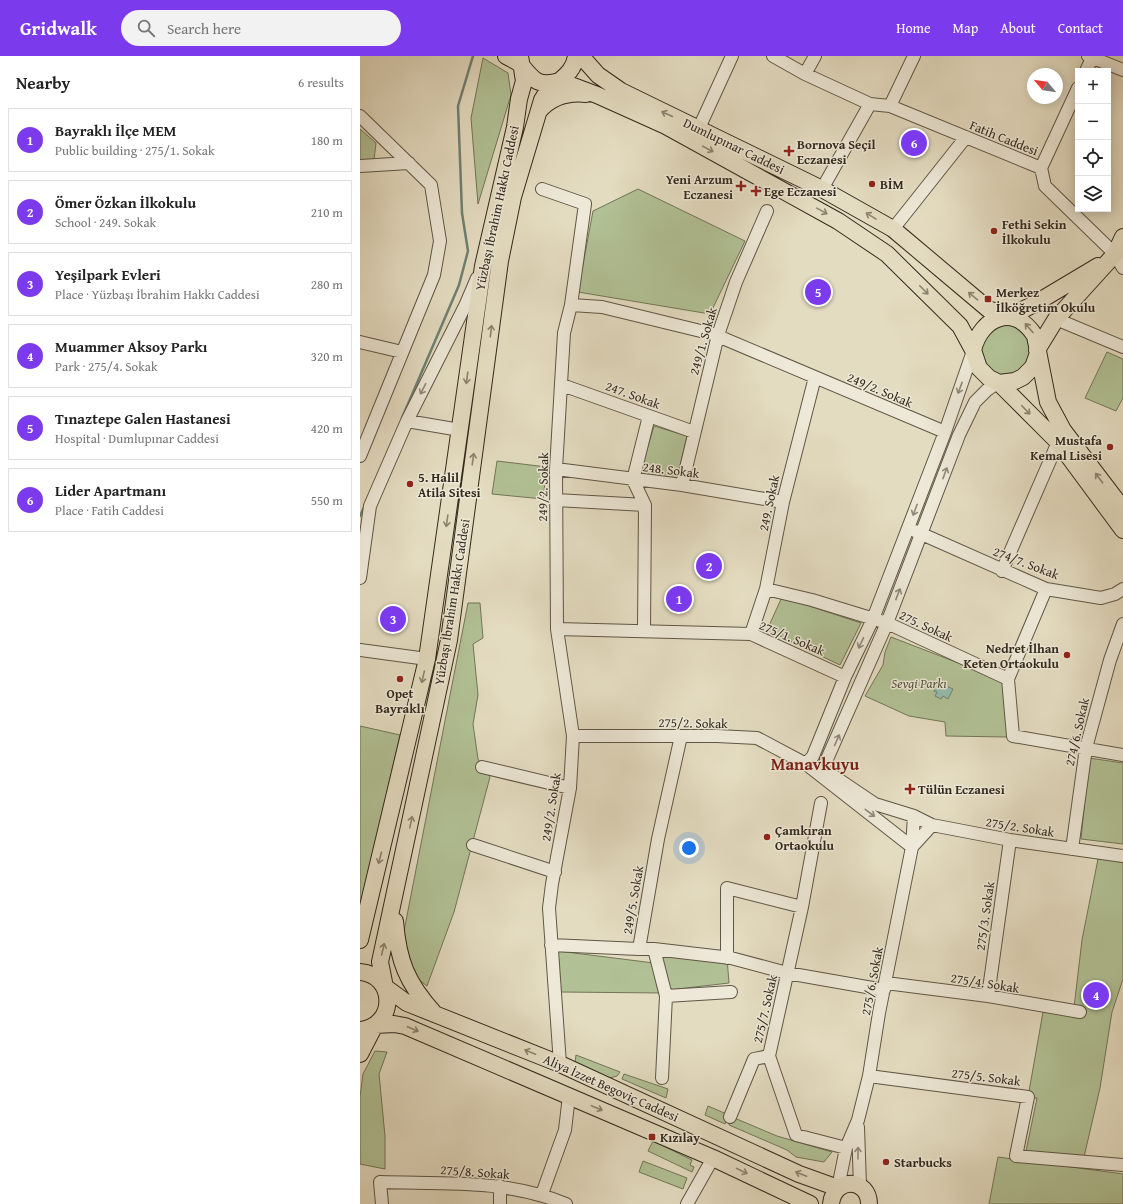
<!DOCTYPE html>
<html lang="en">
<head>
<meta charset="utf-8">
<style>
	body { margin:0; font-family:"Gentium Book Plus",serif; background:#f2f2f2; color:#222 }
	.controls { position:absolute; right:12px; top:12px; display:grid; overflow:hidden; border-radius:0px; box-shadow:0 2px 10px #0003 }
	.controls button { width:36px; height:36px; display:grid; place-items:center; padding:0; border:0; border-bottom:1px solid #e0e0e0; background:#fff; color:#222; font:20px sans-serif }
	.compass { position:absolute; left:667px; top:12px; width:36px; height:36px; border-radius:50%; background:#fff; box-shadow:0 2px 10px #0003; rotate:299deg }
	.you { position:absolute; left:329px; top:792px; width:14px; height:14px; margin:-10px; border:3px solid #fff; border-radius:50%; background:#1a73e8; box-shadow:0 0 0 6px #1a73e833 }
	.badge { display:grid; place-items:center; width:26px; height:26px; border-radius:50%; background:#7c3aed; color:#fff; font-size:13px; font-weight:700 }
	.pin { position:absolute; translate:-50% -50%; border:2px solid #fff; box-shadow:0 1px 4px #0006 }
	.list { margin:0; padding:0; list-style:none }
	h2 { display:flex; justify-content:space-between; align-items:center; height:52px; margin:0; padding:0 16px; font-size:17px }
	h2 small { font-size:13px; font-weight:400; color:#767676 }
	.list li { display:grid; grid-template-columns:26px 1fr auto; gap:12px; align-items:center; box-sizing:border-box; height:64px; margin:0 8px 8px; padding:0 8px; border:1px solid #e0e0e0; border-radius:0px }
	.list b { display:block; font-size:15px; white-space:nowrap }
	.list p { margin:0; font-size:13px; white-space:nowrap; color:#767676 }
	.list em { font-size:13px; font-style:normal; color:#767676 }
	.icon { flex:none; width:22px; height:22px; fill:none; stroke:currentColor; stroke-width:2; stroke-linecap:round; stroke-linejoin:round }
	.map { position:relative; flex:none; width:763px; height:1148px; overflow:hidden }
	header { display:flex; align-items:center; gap:24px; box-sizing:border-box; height:56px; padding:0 20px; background:#7c3aed; color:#fff }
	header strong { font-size:19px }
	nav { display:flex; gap:22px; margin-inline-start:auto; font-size:14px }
	.search { width:280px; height:36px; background:#f2f2f2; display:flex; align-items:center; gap:10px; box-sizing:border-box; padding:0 14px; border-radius:22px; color:#767676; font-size:15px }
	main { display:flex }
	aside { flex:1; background:#fff }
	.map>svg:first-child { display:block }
	.green { fill:#b1c195; stroke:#727558 }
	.water { fill:#96bcae; stroke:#6e8174 }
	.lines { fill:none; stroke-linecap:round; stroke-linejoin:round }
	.stream { stroke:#6e8174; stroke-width:2.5 }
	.minor-casing { stroke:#5f5645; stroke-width:14 }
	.major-casing { stroke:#33291c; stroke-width:18 }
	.minor { stroke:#ede8d7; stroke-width:12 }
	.major { stroke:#e4dcc1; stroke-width:16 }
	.oneway { stroke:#8c826e }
	.oneway2 { stroke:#90887a }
	.poi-dot { fill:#8f2418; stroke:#ede8d7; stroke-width:1.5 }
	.labels { text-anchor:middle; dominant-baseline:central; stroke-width:3; stroke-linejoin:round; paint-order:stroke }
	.street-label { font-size:13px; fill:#33291c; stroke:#ede8d7 }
	.poi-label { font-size:13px; font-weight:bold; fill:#33291c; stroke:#ede8d7; text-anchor:start }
	.park-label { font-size:13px; font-style:italic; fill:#524f3a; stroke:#ede8d7 }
	.district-label { font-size:17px; font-weight:bold; fill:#7a1f14; stroke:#ede8d7 }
</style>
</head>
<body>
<header>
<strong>Gridwalk</strong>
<div class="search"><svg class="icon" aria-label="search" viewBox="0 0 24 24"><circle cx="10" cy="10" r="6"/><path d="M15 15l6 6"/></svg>Search here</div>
<nav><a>Home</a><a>Map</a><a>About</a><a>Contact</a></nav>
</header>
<main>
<aside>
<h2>Nearby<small>6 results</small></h2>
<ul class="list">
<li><span class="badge">1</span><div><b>Bayraklı İlçe MEM</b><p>Public building · 275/1. Sokak</p></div><em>180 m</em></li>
<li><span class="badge">2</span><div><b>Ömer Özkan İlkokulu</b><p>School · 249. Sokak</p></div><em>210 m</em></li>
<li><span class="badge">3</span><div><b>Yeşilpark Evleri</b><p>Place · Yüzbaşı İbrahim Hakkı Caddesi</p></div><em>280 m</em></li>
<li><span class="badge">4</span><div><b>Muammer Aksoy Parkı</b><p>Park · 275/4. Sokak</p></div><em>320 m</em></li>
<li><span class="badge">5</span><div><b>Tınaztepe Galen Hastanesi</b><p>Hospital · Dumlupınar Caddesi</p></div><em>420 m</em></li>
<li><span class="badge">6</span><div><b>Lider Apartmanı</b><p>Place · Fatih Caddesi</p></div><em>550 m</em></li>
</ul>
</aside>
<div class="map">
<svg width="763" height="1148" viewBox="0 0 763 1148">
	<rect width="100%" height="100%" fill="#e4dcc1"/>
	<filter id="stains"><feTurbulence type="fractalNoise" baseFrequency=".005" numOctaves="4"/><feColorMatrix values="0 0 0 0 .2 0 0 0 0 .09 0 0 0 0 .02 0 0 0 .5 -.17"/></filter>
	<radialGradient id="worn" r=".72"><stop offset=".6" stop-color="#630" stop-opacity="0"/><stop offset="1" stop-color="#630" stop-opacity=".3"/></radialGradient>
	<!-- green -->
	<path class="green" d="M123 2 148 17 151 39 118 148 111 62Z
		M0 73 16 87 14 104 0 105Z
		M278 133 385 185 350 258 218 236 233 155Z
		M646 268C670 273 672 285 669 308L648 322 625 314 618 289 628 274Z
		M747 296 763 303V342L756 355 725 342Z
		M294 370 327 380 316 426 278 424Z
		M137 405 187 411 183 443 132 438Z
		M422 541 501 567 480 609 407 574Z
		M108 547H120L123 582 113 588 118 639 113 668 118 703 130 721 94 856 67 930 54 920 50 912 44 875Z
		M531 581 645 625 647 681 586 680 585 666 549 660 505 640 523 609 525 596Z
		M0 670 40 679 0 852Z
		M729 702 763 707V788L721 783Z
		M738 803 763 804V923L752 956 740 1032 724 1101 665 1100 677 1042 668 1041 683 956 713 960 722 884Z
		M198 895 294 907 301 937 201 936Z
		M300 896 367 902 369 927 309 934Z
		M15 995 27 996 19 1018 25 1080V1113L0 1108V1041L3 1018Z
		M216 999 260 1016 257 1020 250 1022 215 1008Z
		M264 1018 308 1033 306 1042 262 1023Z
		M348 1050 369 1059 365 1068 345 1059Z
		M372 1061 417 1080 472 1096 464 1106 436 1101 427 1094 369 1069Z
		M293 1085 332 1104 330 1109 334 1111 332 1116 288 1095Z
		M638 1101 763 1118V1148H629Z
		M283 1105 327 1122 323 1133 279 1116Z"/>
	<!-- water -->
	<path class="water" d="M582 628 593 633 588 643 583 640 581 643 575 640 577 636 574 635 576 630 580 632Z"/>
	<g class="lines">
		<!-- stream -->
		<path class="stream" d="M42 362 99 229 108 195 102 157 98 50 113 0
			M0 460 5 449"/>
		<!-- minor casing -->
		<g class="minor-casing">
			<path id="minor" d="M413 0 445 18 510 48
				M728 0 763 14
				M726 15 733 0
				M445 18 455 0
				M530 50 554 0
				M0 60 71 129 80 185 74 219 0 400
				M339 72 372 0
				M0 110 49 107
				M681 112 718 32
				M182 133 225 148 211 249
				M462 133 510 48 530 50 681 112 685 130 755 198 763 212
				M533 173 606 81
				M696 263 763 291
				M0 286 42 296
				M202 329 334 376
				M47 365 100 374
				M196 413 322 429 423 446
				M322 429 358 279 376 226 407 155
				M196 444 285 449
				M555 475 686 533 741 542 755 538 763 533
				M642 515 698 386
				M0 522 10 450 47 365 105 250 117 222
				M406 533 452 544 527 567 648 623 686 533
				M197 573 391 578 485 621
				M284 574 285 449 273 424 289 360
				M391 578 406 533 423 446 455 321
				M0 594 67 603
				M648 623 653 680 763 699
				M213 680H357L397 682 446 708 552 791
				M446 708 453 700 485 621 513 563 585 376 613 295
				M122 711 210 732
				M460 719 527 567 599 379 615 346 627 334 639 326
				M472 719 515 748 554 760 572 769 650 784 763 800
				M113 789 195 816
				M552 791 572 769
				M712 793 726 692 750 604 763 568
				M442 851 409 1000 436 1079 486 1092
				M191 889 279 893
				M294 893 371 902 427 917 524 934
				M367 902V832L442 851 461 747
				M526 927 628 940 720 956
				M306 940 371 936
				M628 940 650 784
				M200 1008 189 852 192 828 210 732 213 680 197 573 196 413 204 277 211 249 242 251 353 278 585 376
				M509 1020 668 1041 656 1100 763 1109
				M302 1022 306 940 294 893H279L298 783 321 680
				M370 1061 394 1003 409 1000
				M498 1071 500 1130
				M478 1132 486 1092 498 1064 509 1020 519 957 552 791 554 760
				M182 1138 205 1074 209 1040
				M22 1148 20 1126C84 1128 146 1123 206 1148
				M140 1148V1130
				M327 1148 353 1102"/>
		</g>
		<!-- major casing -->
		<g class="major-casing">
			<path id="major" d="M146 0C151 3 159 6 162 10 174 25 179 31 200 25
				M221 0 238 19 261 35 462 133 533 173 628 253 646 260
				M200 25 237 39 306 70 478 165 527 198 600 270 613 294 619 312 629 322 639 327 655 325 663 321 673 311 678 297
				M179 55C191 41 207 36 226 38
				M649 261 676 247 738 210
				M613 294C621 261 654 247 675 280L688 346 703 374 763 453
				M677 294 696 263 755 198 763 181
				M639 327 698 386 763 474
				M35 865C38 905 47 927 74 957
				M0 884 67 603 123 210 155 71 159 43 164 25 160 0
				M0 916C36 919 37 970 0 974
				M25 931 20 906 89 584 140 205 153 141 182 44C192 25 213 22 216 0
				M25 931 47 947 200 1008 439 1118 478 1132
				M15 969 34 968 45 970 353 1102 450 1148
				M0 998 15 969
				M471 1148C474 1120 509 1122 509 1148"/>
		</g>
		<!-- minor -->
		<use href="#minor" class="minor"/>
		<!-- major -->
		<use href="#major" class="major"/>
	</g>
	<!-- one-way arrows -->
	<defs><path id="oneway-shaft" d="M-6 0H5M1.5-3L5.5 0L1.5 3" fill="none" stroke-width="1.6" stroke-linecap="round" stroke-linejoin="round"/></defs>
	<g class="oneway">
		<use href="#oneway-shaft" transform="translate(307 58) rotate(-156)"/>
		<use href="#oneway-shaft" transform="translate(348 93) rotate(28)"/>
		<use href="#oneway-shaft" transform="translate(462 155) rotate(29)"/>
		<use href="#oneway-shaft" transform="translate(511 160) rotate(-148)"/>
		<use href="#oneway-shaft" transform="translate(564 234) rotate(45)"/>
		<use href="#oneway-shaft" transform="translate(613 240) rotate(-140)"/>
		<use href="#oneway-shaft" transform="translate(669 272) rotate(-131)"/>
		<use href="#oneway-shaft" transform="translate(131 275) rotate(-83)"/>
		<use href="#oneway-shaft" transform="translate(107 322) rotate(98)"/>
		<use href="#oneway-shaft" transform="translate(666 354) rotate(46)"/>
		<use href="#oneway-shaft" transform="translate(113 403) rotate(-82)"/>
		<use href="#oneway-shaft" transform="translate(739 422) rotate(-127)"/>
		<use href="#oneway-shaft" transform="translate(87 465) rotate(98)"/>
		<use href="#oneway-shaft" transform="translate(63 621) rotate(103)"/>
		<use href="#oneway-shaft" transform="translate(51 766) rotate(-78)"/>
		<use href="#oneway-shaft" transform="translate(20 802) rotate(104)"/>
		<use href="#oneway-shaft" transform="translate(23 893) rotate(-77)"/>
		<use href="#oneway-shaft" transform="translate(53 973) rotate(23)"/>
		<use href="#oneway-shaft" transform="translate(170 996) rotate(-158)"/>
		<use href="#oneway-shaft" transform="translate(237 1052) rotate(23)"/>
		<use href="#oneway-shaft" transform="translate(382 1115) rotate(26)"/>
		<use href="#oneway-shaft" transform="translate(441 1118) rotate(-159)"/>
	</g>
	<g class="oneway2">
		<use href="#oneway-shaft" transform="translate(600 332) rotate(110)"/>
		<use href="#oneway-shaft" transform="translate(63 333) rotate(117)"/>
		<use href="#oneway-shaft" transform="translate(585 417) rotate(-70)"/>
		<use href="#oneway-shaft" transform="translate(555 454) rotate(111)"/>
		<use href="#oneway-shaft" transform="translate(538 538) rotate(-69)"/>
		<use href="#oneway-shaft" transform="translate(501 587) rotate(115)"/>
		<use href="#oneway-shaft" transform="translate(477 684) rotate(-66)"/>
		<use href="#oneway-shaft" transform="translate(510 757) rotate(37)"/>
		<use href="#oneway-shaft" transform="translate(498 1097) rotate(-90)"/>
	</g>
	<!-- markers -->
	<g class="poi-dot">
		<path d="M427 89h4v4h4v4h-4v4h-4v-4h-4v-4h4z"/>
		<circle cx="512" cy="128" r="4"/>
		<path d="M379 124h4v4h4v4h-4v4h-4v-4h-4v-4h4z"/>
		<path d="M394 129h4v4h4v4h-4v4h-4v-4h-4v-4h4z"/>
		<circle cx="634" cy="175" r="4"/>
		<rect x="624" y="239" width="8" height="8" rx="2"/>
		<circle cx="750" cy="391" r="4"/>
		<circle cx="50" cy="428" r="4"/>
		<circle cx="707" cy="599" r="4"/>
		<circle cx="40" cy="623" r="4"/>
		<path d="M548 727h4v4h4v4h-4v4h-4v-4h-4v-4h4z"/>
		<circle cx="407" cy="781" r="4"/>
		<rect x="288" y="1077" width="8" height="8" rx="2"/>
		<circle cx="526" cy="1106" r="4"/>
	</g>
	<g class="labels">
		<!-- street labels -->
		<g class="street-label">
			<text transform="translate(644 82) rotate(22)">Fatih Caddesi</text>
			<text transform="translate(374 90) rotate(26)">Dumlupınar Caddesi</text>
			<text transform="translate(137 152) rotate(-78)">Yüzbaşı İbrahim Hakkı Caddesi</text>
			<text transform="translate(343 285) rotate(-74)">249/1. Sokak</text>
			<text transform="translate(520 334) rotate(23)">249/2. Sokak</text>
			<text transform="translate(273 339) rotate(20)">247. Sokak</text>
			<text transform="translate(311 414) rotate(7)">248. Sokak</text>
			<text transform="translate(183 431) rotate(-89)">249/2. Sokak</text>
			<text transform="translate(409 447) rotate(-78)">249. Sokak</text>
			<text transform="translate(666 507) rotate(21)">274/7. Sokak</text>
			<text transform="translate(92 546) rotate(-81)">Yüzbaşı İbrahim Hakkı Caddesi</text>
			<text transform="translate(566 570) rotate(25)">275. Sokak</text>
			<text transform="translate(432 582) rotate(23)">275/1. Sokak</text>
			<text transform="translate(333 667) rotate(1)">275/2. Sokak</text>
			<text transform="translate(717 676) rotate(-77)">274/6. Sokak</text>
			<text transform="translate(191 751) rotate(-81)">249/2. Sokak</text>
			<text transform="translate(660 771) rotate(9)">275/2. Sokak</text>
			<text transform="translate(273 844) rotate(-80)">249/5. Sokak</text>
			<text transform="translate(625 860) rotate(-82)">275/3. Sokak</text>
			<text transform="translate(512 925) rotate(-79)">275/6. Sokak</text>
			<text transform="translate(625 927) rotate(9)">275/4. Sokak</text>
			<text transform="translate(405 953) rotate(-77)">275/7. Sokak</text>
			<text transform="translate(626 1021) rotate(7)">275/5. Sokak</text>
			<text transform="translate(251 1032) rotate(24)">Aliya İzzet Begoviç Caddesi</text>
			<text transform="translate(115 1116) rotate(4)">275/8. Sokak</text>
		</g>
		<!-- poi labels -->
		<g class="poi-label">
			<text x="437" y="88">Bornova Seçil<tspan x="437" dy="15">Eczanesi</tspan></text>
			<text x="373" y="123" text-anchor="end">Yeni Arzum<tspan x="373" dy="15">Eczanesi</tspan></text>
			<text x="520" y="128">BİM</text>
			<text x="404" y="135">Ege Eczanesi</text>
			<text x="642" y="168">Fethi Sekin<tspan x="642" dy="15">İlkokulu</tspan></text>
			<text x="636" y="236">Merkez<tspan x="636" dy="15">İlköğretim Okulu</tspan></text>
			<text x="742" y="384" text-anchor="end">Mustafa<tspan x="742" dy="15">Kemal Lisesi</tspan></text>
			<text x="58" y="421">5. Halil<tspan x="58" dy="15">Atila Sitesi</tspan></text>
			<text x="699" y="592" text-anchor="end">Nedret İlhan<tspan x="699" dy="15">Keten Ortaokulu</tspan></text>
			<text x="40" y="637" text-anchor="middle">Opet<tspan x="40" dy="15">Bayraklı</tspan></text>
			<text x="558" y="733">Tülün Eczanesi</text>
			<text x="415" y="774">Çamkıran<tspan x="415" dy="15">Ortaokulu</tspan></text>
			<text x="300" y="1081">Kızılay</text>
			<text x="534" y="1106">Starbucks</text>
		</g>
		<!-- park labels -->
		<g class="park-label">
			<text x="559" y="627">Sevgi Parkı</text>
		</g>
		<!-- district labels -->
		<g class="district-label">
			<text x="455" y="707">Manavkuyu</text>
		</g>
	</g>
	<rect width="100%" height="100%" filter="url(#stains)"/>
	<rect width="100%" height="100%" fill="url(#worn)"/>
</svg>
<div class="controls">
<button>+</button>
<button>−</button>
<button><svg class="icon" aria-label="locate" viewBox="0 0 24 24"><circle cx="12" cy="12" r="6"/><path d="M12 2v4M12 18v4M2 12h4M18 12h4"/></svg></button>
<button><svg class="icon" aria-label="layers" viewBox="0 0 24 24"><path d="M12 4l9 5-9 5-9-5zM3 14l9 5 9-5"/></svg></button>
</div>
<svg class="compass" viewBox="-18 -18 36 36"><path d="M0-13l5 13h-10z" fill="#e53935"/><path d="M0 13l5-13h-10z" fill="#767676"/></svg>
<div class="you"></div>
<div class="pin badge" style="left:319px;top:543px">1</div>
<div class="pin badge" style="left:349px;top:510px">2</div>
<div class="pin badge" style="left:33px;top:563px">3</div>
<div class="pin badge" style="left:736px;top:939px">4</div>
<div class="pin badge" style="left:458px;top:236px">5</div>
<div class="pin badge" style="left:554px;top:87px">6</div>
</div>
</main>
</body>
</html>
